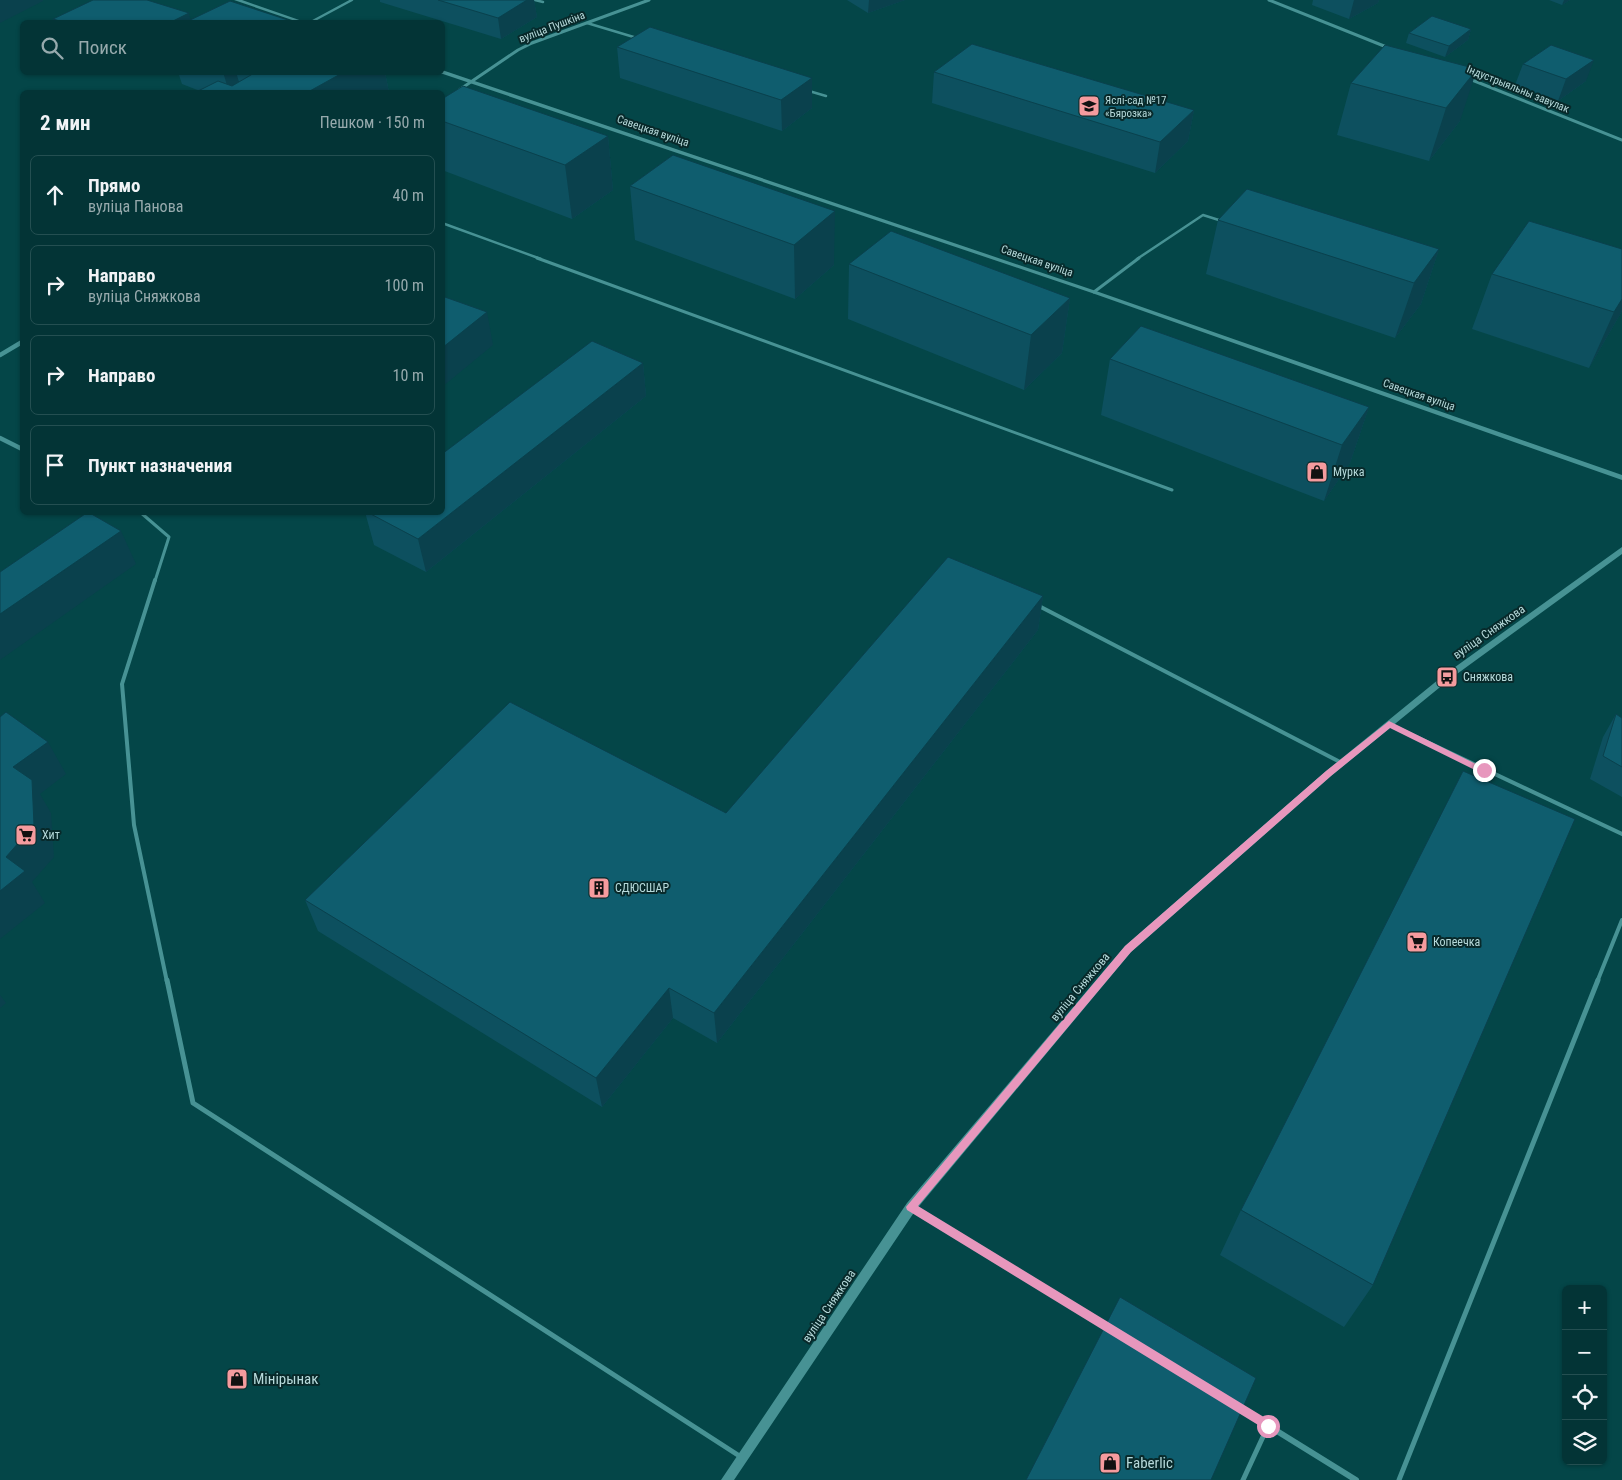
<!DOCTYPE html>
<html lang="ru">
<head>
<meta charset="utf-8">
<style>
	body { margin:0; font-family:"Roboto Condensed",sans-serif; background:#113f42; color:#f1f3f6 }
	.controls { position:absolute; right:15px; bottom:15px; display:grid; overflow:hidden; border-radius:8px; box-shadow:0 1px 4px #0004 }
	.controls button { width:45px; height:45px; display:grid; place-items:center; padding:0; border:0; border-bottom:1px solid #244f51; background:#033436; color:#f1f3f6; font:25px sans-serif }
	.stop { position:absolute; width:15px; height:15px; margin:-11px; border:4px solid #e797bd; border-radius:50%; background:#fff }
	.stop.end { background:#e797bd; border-color:#fff; box-shadow:0 1px 5px #0008 }
	.list { margin:0; padding:0; list-style:none }
	h2 { display:flex; justify-content:space-between; align-items:center; height:65px; margin:0; padding:0 20px; font-size:21px }
	h2 small { font-size:16px; font-weight:400; color:#97aaad }
	.list li { display:grid; grid-template-columns:32px 1fr auto; gap:15px; align-items:center; box-sizing:border-box; height:80px; margin:0 10px 10px; padding:0 10px; border:1px solid #244f51; border-radius:8px }
	.list b { display:block; font-size:19px; white-space:nowrap }
	.list p { margin:0; font-size:16px; white-space:nowrap; color:#97aaad }
	.list em { font-size:16px; font-style:normal; color:#97aaad }
	.icon { flex:none; width:28px; height:28px; fill:none; stroke:currentColor; stroke-width:2; stroke-linecap:round; stroke-linejoin:round }
	.map { position:relative; flex:none; width:1622px; height:1480px; overflow:hidden }
	.search { position:absolute; background:#033436; box-shadow:0 1px 4px #0004; left:20px; top:20px; width:425px; height:55px; display:flex; align-items:center; gap:12px; box-sizing:border-box; padding:0 18px; border-radius:8px; color:#97aaad; font-size:19px }
	.panel { position:absolute; background:#033436; box-shadow:0 1px 4px #0004; left:20px; top:90px; width:425px; height:425px; border-radius:8px }
	.map>svg:first-child { display:block }
	.lines { fill:none; stroke-linecap:round; stroke-linejoin:round }
	.service-far3 { stroke:#479294; stroke-width:2.5 }
	.service-far2 { stroke:#479294; stroke-width:3 }
	.service-far1 { stroke:#479294; stroke-width:4 }
	.service { stroke:#479294; stroke-width:5 }
	.minor-far2 { stroke:#479294; stroke-width:3 }
	.minor-far1 { stroke:#479294; stroke-width:4.5 }
	.minor { stroke:#479294; stroke-width:6 }
	.tertiary { fill:#479294; fill-rule:evenodd }
	.wall { fill:#0d505f }
	.shaded-wall { fill:#0a414d }
	.building { fill:#0f5d6e; stroke:#0a414d }
	.route { fill:#e797bd }
	.labels { text-anchor:middle; dominant-baseline:central; stroke-width:4; stroke-linejoin:round; paint-order:stroke }
	.far-street-label { font-size:11px; fill:#b7dadb; stroke:#08292a }
	.far-poi-label { font-size:11px; fill:#b7dadb; stroke:#08292a; text-anchor:start }
	.poi-label { font-size:12px; fill:#b7dadb; stroke:#08292a; text-anchor:start }
	.street-label { font-size:12px; fill:#b7dadb; stroke:#08292a }
	.near-poi-label { font-size:15px; fill:#b7dadb; stroke:#08292a; text-anchor:start }
</style>
</head>
<body>
<div class="map">
<svg width="1622" height="1480" viewBox="0 0 1622 1480">
	<rect width="100%" height="100%" fill="#044648"/>
	<g class="lines">
		<!-- service-far3 -->
		<path class="service-far3" d="M535 0 543 2
			M311 22 352 0
			M587 23 637 38
			M809 91 826 96
			M442 223 541 259
			M1137 259 1203 215 1222 221"/>
		<!-- service-far2 -->
		<path class="service-far2" d="M537 258 1172 490
			M1094 292 1139 258
			M140 512 169 537 155 581"/>
		<!-- service-far1 -->
		<path class="service-far1" d="M155 580 122 684 134 825 167 982
			M1037 605 1342 763
			M1389 724 1622 834
			M1597 982 1622 920"/>
		<!-- service -->
		<path class="service" d="M167 980 193 1103 741 1457
			M1243 1480 1268 1426
			M1399 1480 1598 980"/>
		<!-- minor-far2 -->
		<path class="minor-far2" d="M1269 0 1389 48
			M1467 78 1622 140
			M459 90 518 50 532 43 649 0"/>
		<!-- minor-far1 -->
		<path class="minor-far1" d="M0 355 22 342
			M0 438 22 449"/>
		<!-- minor -->
		<path class="minor" d="M911 1207 1111 1330
			M1238 1407 1356 1480"/>
		<!-- tertiary -->
		<path class="tertiary" d="M234 0H242L305 22H298Z
			M442 70 1096 291 1622 475V480L1092 293 440 73 442 72Z
			M1622 547V554L1450 679 1331 776 1131 952 915 1211 734 1480H721L907 1203 1125 946 1325 772 1444 675Z"/>
	</g>
	<!-- wall -->
	<path class="wall" d="M380 0H534L537 17 501 39 380 2Z
		M847 0H905L868 13Z
		M1313 0H1379L1378 3 1349 19 1312 5Z
		M1549 0H1570L1562 5Z
		M53 19 191 20 294 22H55Z
		M1471 29 1468 40 1445 57 1406 43 1409 33Z
		M1385 45 1460 121 1429 161 1337 135 1351 83Z
		M617 47 812 108 782 131 620 78Z
		M1523 64 1586 81 1558 101 1515 85Z
		M178 72H385L389 92H196L200 91 182 84Z
		M934 72 1194 110 1188 141 1155 173 932 103Z
		M442 99 608 136 613 190 572 219 442 170Z
		M673 155 834 265 795 299 635 240 630 186Z
		M1218 220 1439 249 1421 304 1395 338 1206 274Z
		M1622 249V311L1589 368 1472 329 1492 274Z
		M849 264 1070 298 1062 353 1024 390 848 319Z
		M1110 359 1369 407 1350 463 1324 501 1101 415Z
		M643 363 646 396 426 572 374 545 365 512H442Z
		M1043 596 1038 630 717 1043 673 1018 602 1107 318 931 305 900 726 813Z
		M1616 714 1622 718V797L1590 779 1603 737Z
		M1241 1210 1373 1285 1344 1327 1220 1255Z"/>
	<!-- shaded-wall -->
	<path class="shaded-wall" d="M0 0H43V1L0 23Z
		M527 0H534L537 17 501 39 498 18Z
		M869 0H905L868 13Z
		M1354 0H1379L1378 3 1349 19Z
		M1564 0H1570L1562 5Z
		M189 13 191 22H171Z
		M1471 29 1468 40 1445 57 1449 46Z
		M1594 60 1586 81 1558 101 1566 79Z
		M1477 69 1460 121 1429 161 1446 108Z
		M223 72H236L242 92H229Z
		M344 72H385L389 92H308Z
		M812 78V108L782 131 781 100Z
		M1194 110 1188 141 1155 173 1160 142Z
		M608 136 613 190 572 219 565 165Z
		M835 211 834 265 795 299 794 245Z
		M1439 249 1421 304 1395 338 1414 283Z
		M1070 298 1062 353 1024 390 1031 335Z
		M1622 299V311L1589 368 1614 312Z
		M487 312 493 345 442 387V348Z
		M643 363 646 396 426 572 418 539Z
		M1369 407 1350 463 1324 501 1342 445Z
		M121 531 136 564 0 660V614Z
		M1043 596 1038 630 717 1043 714 1013Z
		M48 742 66 774 40 794 51 813 54 857 32 882 45 903 0 939V891L6 857 13 767Z
		M669 988 673 1018 602 1107 596 1078Z
		M0 995 6 1003 0 1008Z"/>
	<!-- building -->
	<path class="building" d="M93 0H147L189 13 171 22H63L53 19Z
		M438 0H527L498 18Z
		M230 1 294 22H186Z
		M1432 16 1471 29 1449 46 1409 33Z
		M650 27 812 78 781 100 617 47Z
		M972 44 1194 110 1160 142 934 72Z
		M1385 45 1477 69 1446 108 1351 83Z
		M1551 45 1594 60 1566 79 1523 64Z
		M256 72H344L308 92H196L218 81 232 86Z
		M463 86 608 136 565 165 442 121V99Z
		M673 155 835 211 794 245 630 186Z
		M1247 189 1439 249 1414 283 1218 220Z
		M1529 221 1622 249V299L1614 312 1492 274Z
		M891 231 1070 298 1031 335 849 264Z
		M442 296 487 312 442 348Z
		M1141 326 1369 407 1342 445 1110 359Z
		M592 341 643 363 418 539 367 512H442V454Z
		M88 512 121 531 0 614V572Z
		M948 557 1043 596 714 1013 669 988 596 1078 305 900 510 702 726 813Z
		M6 712 48 742 13 767 32 780 34 825 6 857 25 871 0 891V717Z
		M1616 714 1622 718V767L1603 756Z
		M1463 771 1575 819 1373 1285 1241 1210Z
		M1120 1297 1256 1378 1211 1480H1026Z"/>
	<!-- route -->
	<path class="route" d="M1389 721 1488 770 1484 774 1481 773 1390 728 1331 776 1131 952 918 1206 1272 1422 1274 1426 1272 1430 1268 1431 907 1210 906 1207 1125 946 1326 771Z"/>
	<!-- icons -->
	<defs>
		<g id="school-square" transform="scale(1.125)"><rect x="-9" y="-9" width="18" height="18" rx="4" fill="#f59b9e" stroke="#08292a"/><path d="M0-5L7-2L0 1L-7-2ZM-4 1L0 2.5L4 1V4Q0 6-4 4Z" fill="#111"/></g>
		<g id="shop-square" transform="scale(1.125)"><rect x="-9" y="-9" width="18" height="18" rx="4" fill="#f59b9e" stroke="#08292a"/><path d="M-5-2.5h2.3a2.7 3.5 0 0 1 5.4 0H5L5.5 6h-11ZM-1.5-2.5h3a1.5 2.3 0 0 0-3 0Z" fill="#111"/></g>
		<g id="bus-square" transform="scale(1.125)"><rect x="-9" y="-9" width="18" height="18" rx="4" fill="#f59b9e" stroke="#08292a"/><path d="M-5-6H5V4H4V6H2V4H-2V6H-4V4H-5ZM-3.5-4V0h7V-4ZM-3.5 1.2v1.5H-2V1.2ZM2 1.2v1.5H3.5V1.2Z" fill="#111"/></g>
		<g id="supermarket-square" transform="scale(1.125)"><rect x="-9" y="-9" width="18" height="18" rx="4" fill="#f59b9e" stroke="#08292a"/><path d="M-6-5.5h2.5l.6 2H6L4.5 2H-2.5L-4.4-4H-6ZM-1.5 3.2a1.3 1.3 0 1 0 .1 0ZM3 3.2a1.3 1.3 0 1 0 .1 0Z" fill="#111"/></g>
		<g id="building-square" transform="scale(1.125)"><rect x="-9" y="-9" width="18" height="18" rx="4" fill="#f59b9e" stroke="#08292a"/><path d="M-4-6H4V6H1V3H-1V6H-4ZM-2.5-4.3h1.7v1.8h-1.7ZM.8-4.3h1.7v1.8H.8ZM-2.5-1h1.7V.8h-1.7ZM.8-1h1.7V.8H.8Z" fill="#111"/></g>
	</defs>
	<g fill-rule="evenodd">
		<use href="#school-square" x="1089" y="106"/>
		<use href="#shop-square" x="1317" y="472"/>
		<use href="#bus-square" x="1447" y="677"/>
		<use href="#supermarket-square" x="26" y="835"/>
		<use href="#building-square" x="599" y="888"/>
		<use href="#supermarket-square" x="1417" y="942"/>
		<use href="#shop-square" x="237" y="1379"/>
		<use href="#shop-square" x="1110" y="1463"/>
	</g>
	<g class="labels">
		<!-- far-street labels -->
		<g class="far-street-label">
			<text transform="translate(552 27) rotate(-21)">вуліца Пушкіна</text>
			<text transform="translate(1518 89) rotate(22)">Індустрыяльны завулак</text>
			<text transform="translate(653 131) rotate(19)">Савецкая вуліца</text>
			<text transform="translate(1037 261) rotate(19)">Савецкая вуліца</text>
			<text transform="translate(1419 395) rotate(19)">Савецкая вуліца</text>
		</g>
		<!-- far-poi labels -->
		<g class="far-poi-label">
			<text x="1105" y="100">Яслі-сад №17<tspan x="1105" dy="13">«Бярозка»</tspan></text>
		</g>
		<!-- poi labels -->
		<g class="poi-label">
			<text x="1333" y="472">Мурка</text>
			<text x="1463" y="677">Сняжкова</text>
			<text x="42" y="835">Хит</text>
			<text x="615" y="888">СДЮСШАР</text>
			<text x="1433" y="942">Копеечка</text>
		</g>
		<!-- street labels -->
		<g class="street-label">
			<text transform="translate(1489 632) rotate(-35)">вуліца Сняжкова</text>
			<text transform="translate(1080 987) rotate(-50)">вуліца Сняжкова</text>
			<text transform="translate(829 1306) rotate(-56)">вуліца Сняжкова</text>
		</g>
		<!-- near-poi labels -->
		<g class="near-poi-label">
			<text x="253" y="1379">Мінірынак</text>
			<text x="1126" y="1463">Faberlic</text>
		</g>
	</g>
</svg>
<div class="controls">
<button>+</button>
<button>−</button>
<button><svg class="icon" aria-label="locate" viewBox="0 0 24 24"><circle cx="12" cy="12" r="6"/><path d="M12 2v4M12 18v4M2 12h4M18 12h4"/></svg></button>
<button><svg class="icon" aria-label="layers" viewBox="0 0 24 24"><path d="M12 4l9 5-9 5-9-5zM3 14l9 5 9-5"/></svg></button>
</div>
<div class="stop" style="left:1268px;top:1426px"></div>
<div class="stop end" style="left:1484px;top:770px"></div>
<div class="search"><svg class="icon" aria-label="search" viewBox="0 0 24 24"><circle cx="10" cy="10" r="6"/><path d="M15 15l6 6"/></svg>Поиск</div>
<section class="panel">
<h2>2 мин<small>Пешком · 150 m</small></h2>
<ul class="list">
<li><svg class="icon" aria-label="ahead" viewBox="0 0 24 24"><path d="M12 20V5M6 11l6-6 6 6"/></svg><div><b>Прямо</b><p>вуліца Панова</p></div><em>40 m</em></li>
<li><svg class="icon" aria-label="right" viewBox="0 0 24 24"><path d="M7 20v-9h11M14 6l5 5-5 5"/></svg><div><b>Направо</b><p>вуліца Сняжкова</p></div><em>100 m</em></li>
<li><svg class="icon" aria-label="right" viewBox="0 0 24 24"><path d="M7 20v-9h11M14 6l5 5-5 5"/></svg><div><b>Направо</b></div><em>10 m</em></li>
<li><svg class="icon" aria-label="arrive" viewBox="0 0 24 24"><path d="M6 21V4h12l-3 4 3 4H6"/></svg><div><b>Пункт назначения</b></div></li>
</ul>
</section>
</div>
</body>
</html>
